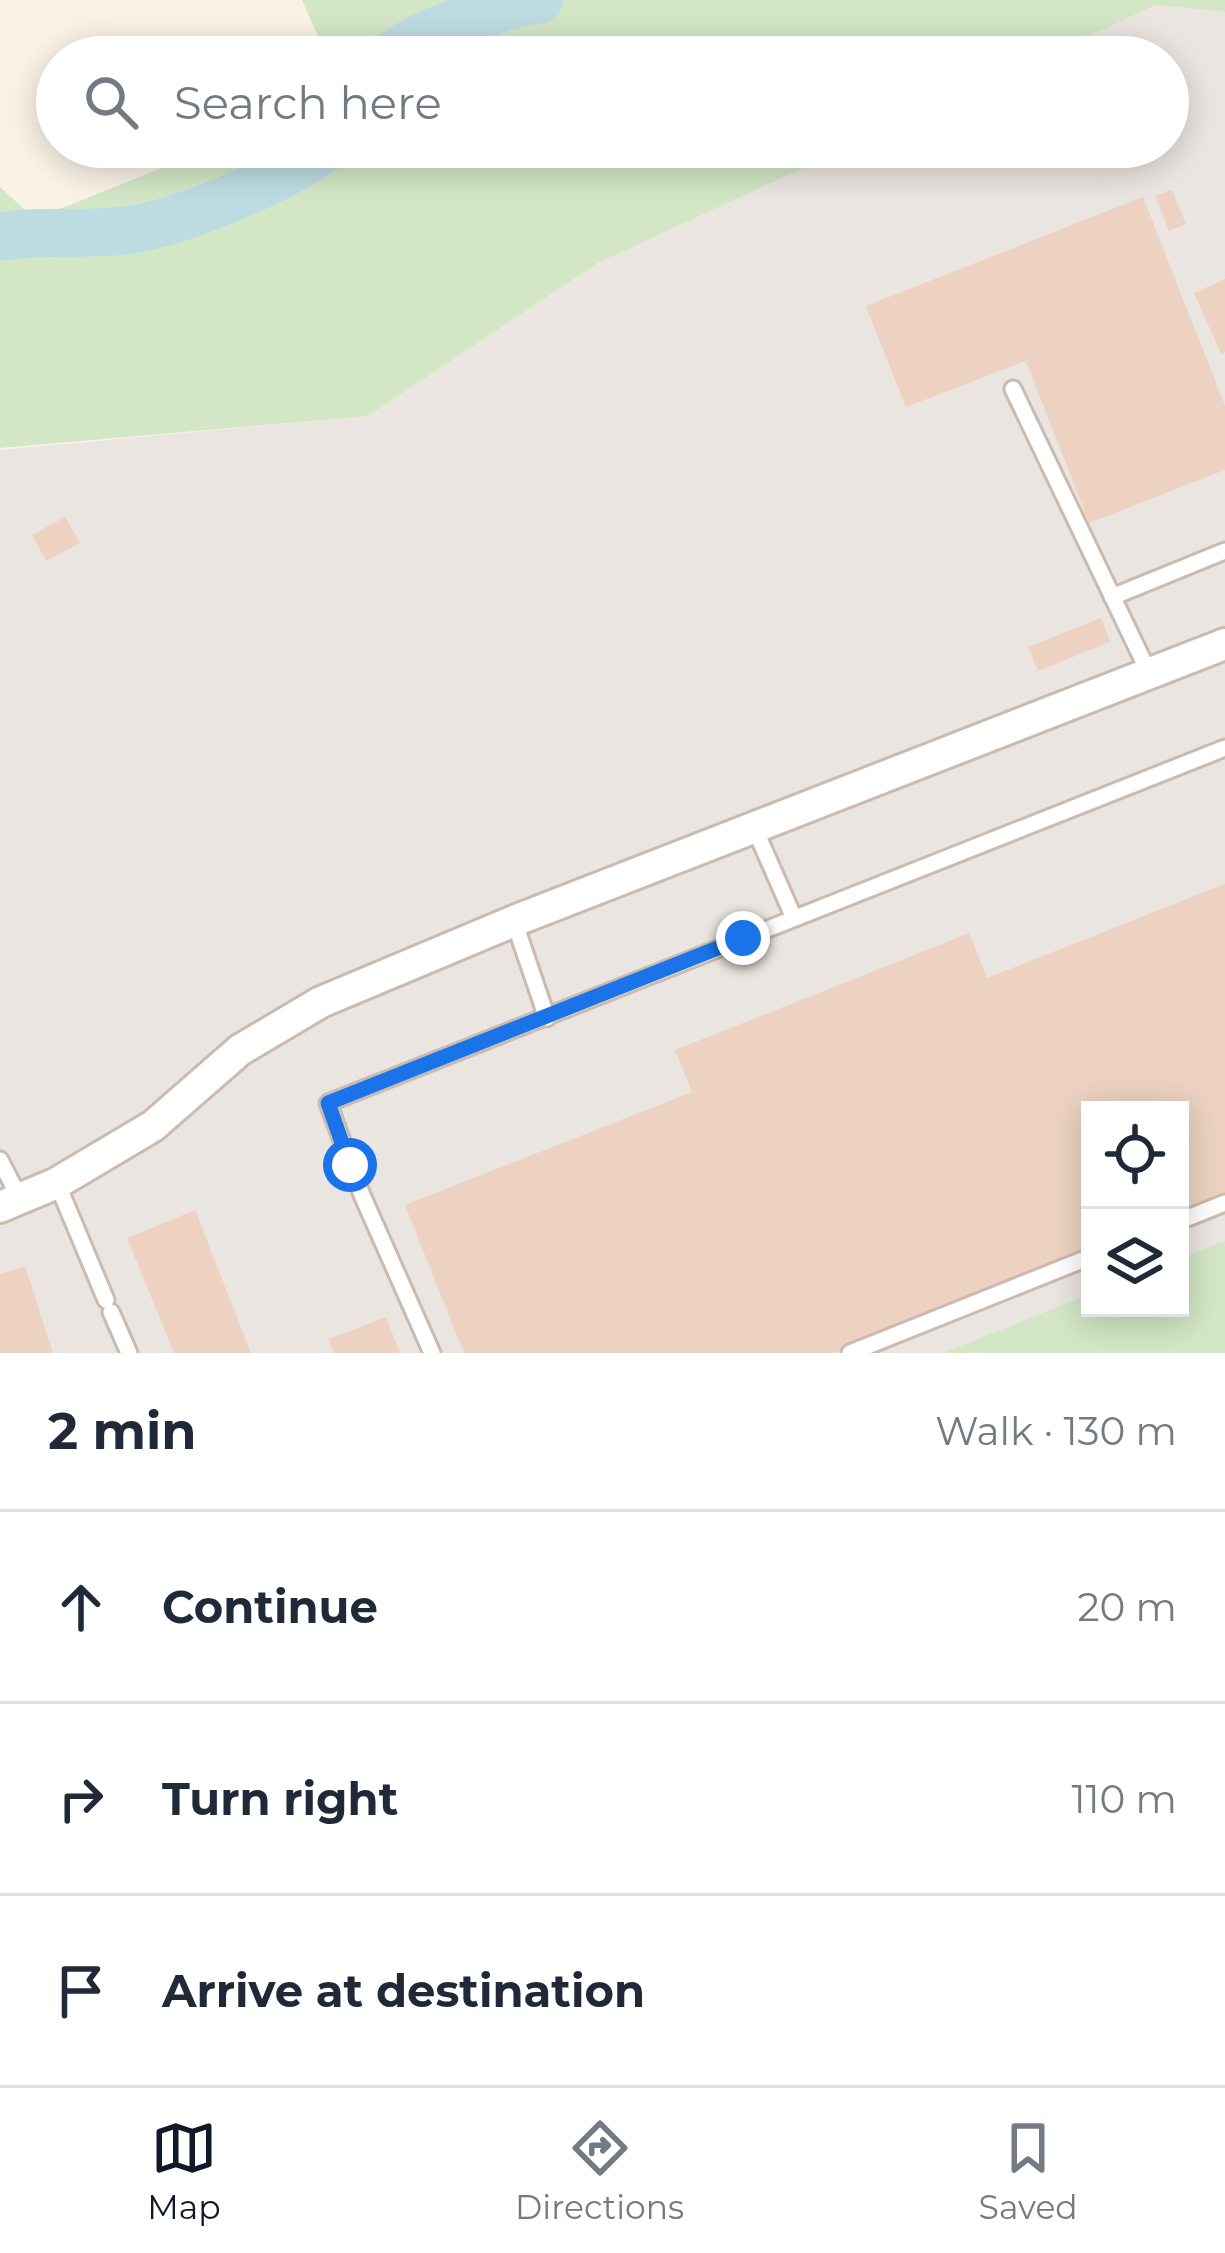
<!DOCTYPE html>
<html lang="en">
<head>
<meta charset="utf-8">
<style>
	body { margin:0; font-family:Montserrat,sans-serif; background:#f6f6f7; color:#1f2937 }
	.controls { position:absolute; right:36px; bottom:36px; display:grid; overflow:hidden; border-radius:0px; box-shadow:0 6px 30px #0003 }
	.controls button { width:108px; height:108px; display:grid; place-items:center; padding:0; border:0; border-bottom:3px solid #e0e1e3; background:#fff; color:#1f2937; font:60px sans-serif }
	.stop { position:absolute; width:36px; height:36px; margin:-27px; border:9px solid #1a73e8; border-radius:50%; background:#fff }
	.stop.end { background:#1a73e8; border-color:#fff; box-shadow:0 3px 12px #0008 }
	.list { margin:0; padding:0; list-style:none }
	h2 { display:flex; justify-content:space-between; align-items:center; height:156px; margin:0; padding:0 48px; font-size:51px }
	h2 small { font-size:39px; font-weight:400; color:#747a83 }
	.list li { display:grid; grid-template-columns:78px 1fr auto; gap:36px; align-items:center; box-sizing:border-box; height:192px; padding:0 48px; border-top:3px solid #e0e1e3 }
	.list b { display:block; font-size:45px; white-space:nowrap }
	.list em { font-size:39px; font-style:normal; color:#747a83 }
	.icon { flex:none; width:66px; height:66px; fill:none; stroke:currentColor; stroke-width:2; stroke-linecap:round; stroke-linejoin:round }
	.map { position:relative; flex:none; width:1225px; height:1353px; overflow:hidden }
	.search { position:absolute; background:#fff; box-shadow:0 6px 30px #0003; left:36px; right:36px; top:36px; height:132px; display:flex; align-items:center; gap:30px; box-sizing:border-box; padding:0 42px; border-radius:66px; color:#747a83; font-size:45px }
	.sheet { height:732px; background:#fff }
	nav { display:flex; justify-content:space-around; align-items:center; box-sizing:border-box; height:168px; border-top:3px solid #e0e1e3; background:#fff; font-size:33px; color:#747a83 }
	nav a { display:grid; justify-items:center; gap:6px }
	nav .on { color:#111827 }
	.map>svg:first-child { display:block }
	.industrial { fill:#eae5e0; fill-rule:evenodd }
	.green { fill:#d3e6c6 }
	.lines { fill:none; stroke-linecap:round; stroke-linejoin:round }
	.river { stroke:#bddce2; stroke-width:48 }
	.building { fill:#edd2c1 }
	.service-casing { stroke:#cbbaad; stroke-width:21 }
	.minor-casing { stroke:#cbbaad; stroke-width:36 }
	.service { stroke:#fff; stroke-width:15 }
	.minor { stroke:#fff; stroke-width:30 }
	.route { stroke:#1a73e8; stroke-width:15 }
</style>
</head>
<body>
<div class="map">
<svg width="1225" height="1353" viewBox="0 0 1225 1353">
	<rect width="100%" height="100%" fill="#faf2e6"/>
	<!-- industrial -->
	<path class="industrial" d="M1156 5 1225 12V1353H0V450L368 416 598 263 849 147H1168V57H1043ZM1090 1110H1180V1308H1090Z"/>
	<!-- green -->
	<path class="green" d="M302 0H1225V12L1156 5 1043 57H327Z
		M214 147H849L598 263 368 416 0 448V187L35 219Z
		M1225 1241V1353H943L1090 1294V1308H1180V1258Z"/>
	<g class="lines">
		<!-- river -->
		<path class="river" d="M391 57C416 33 504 4 539 0
			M0 237C43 229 87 236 130 230 187 221 280 180 327 147"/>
	</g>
	<!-- building -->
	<path class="building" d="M1172 190 1186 224 1169 231 1155 196Z
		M1143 197 1225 406V470L1089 523 1026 361 906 407 866 306Z
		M1225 279V352L1221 354 1194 293Z
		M65 517 80 543 46 561 32 535Z
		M1101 618 1110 642 1038 671 1028 647Z
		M1225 884V1198L1180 1216V1110H1090V1251L835 1353H464L405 1205 692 1092 675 1050 969 933 987 978Z
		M195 1210 251 1353H174L127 1238Z
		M25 1266 53 1353H0V1274Z
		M386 1317 400 1353H334L329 1339Z"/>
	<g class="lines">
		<!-- service casing -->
		<g class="service-casing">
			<path id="service" d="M1013 389 1149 673
				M1112 597 1225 551
				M754 827 794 918
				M514 921 547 1018
				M0 1160 20 1199
				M57 1183 106 1300
				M1180 1221 1225 1203
				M111 1312 129 1353
				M432 1353 362 1195 328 1103 1225 748
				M850 1353 1090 1257"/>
		</g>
		<!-- minor casing -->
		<g class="minor-casing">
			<path id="minor" d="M0 1207 57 1183 153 1126 240 1050 321 1002 514 921 1225 644"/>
		</g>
		<!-- service -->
		<use href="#service" class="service"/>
		<!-- minor -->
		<use href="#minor" class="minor"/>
	</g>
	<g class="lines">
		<!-- route -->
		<path class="route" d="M350 1165 328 1103 743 938"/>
	</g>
</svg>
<div class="controls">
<button><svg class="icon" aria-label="locate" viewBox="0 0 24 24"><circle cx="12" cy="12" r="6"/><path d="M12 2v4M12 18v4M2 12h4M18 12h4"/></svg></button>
<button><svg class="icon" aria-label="layers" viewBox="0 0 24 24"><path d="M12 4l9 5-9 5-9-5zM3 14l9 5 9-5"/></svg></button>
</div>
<div class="stop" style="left:350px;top:1165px"></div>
<div class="stop end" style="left:743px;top:938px"></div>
<div class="search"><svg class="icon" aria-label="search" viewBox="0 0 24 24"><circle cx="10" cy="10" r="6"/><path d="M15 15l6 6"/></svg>Search here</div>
</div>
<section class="sheet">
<h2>2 min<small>Walk · 130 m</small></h2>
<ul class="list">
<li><svg class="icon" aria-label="ahead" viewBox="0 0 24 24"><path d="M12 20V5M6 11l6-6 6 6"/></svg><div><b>Continue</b></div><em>20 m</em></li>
<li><svg class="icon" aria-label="right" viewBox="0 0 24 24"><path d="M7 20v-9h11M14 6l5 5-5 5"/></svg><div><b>Turn right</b></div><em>110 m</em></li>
<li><svg class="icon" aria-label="arrive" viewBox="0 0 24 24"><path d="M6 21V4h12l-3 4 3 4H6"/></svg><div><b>Arrive at destination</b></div></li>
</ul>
</section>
<nav>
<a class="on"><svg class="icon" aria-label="map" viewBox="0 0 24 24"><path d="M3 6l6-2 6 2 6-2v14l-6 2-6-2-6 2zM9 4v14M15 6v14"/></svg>Map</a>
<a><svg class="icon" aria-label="directions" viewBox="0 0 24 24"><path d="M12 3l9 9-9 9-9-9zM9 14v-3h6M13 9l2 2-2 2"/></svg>Directions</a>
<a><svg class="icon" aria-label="saved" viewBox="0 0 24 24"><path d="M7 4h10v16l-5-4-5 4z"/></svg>Saved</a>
</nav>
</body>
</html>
